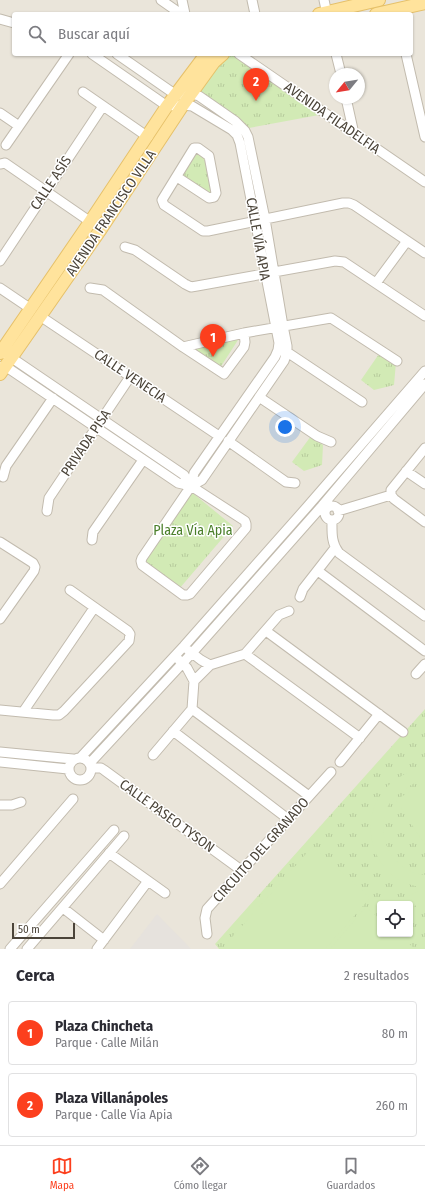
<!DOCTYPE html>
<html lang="es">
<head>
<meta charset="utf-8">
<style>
	body { margin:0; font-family:"Fira Sans Condensed",sans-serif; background:#f7f7f7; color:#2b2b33 }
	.controls { position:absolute; right:12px; bottom:12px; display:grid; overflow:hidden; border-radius:4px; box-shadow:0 1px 3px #0004 }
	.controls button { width:36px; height:36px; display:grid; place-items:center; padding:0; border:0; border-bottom:1px solid #e1e1e2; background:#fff; color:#2b2b33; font:20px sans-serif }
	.compass { position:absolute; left:329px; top:68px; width:36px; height:36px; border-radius:50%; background:#fff; box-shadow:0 1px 3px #0004; rotate:240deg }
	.scale { position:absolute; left:12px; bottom:10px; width:63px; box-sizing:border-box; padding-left:4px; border:2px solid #4b4439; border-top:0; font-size:11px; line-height:14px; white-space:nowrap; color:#4b4439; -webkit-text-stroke:3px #fff; paint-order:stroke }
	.you { position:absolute; left:285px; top:427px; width:14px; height:14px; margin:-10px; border:3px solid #fff; border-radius:50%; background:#1a73e8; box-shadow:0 0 0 6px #1a73e833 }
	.badge { display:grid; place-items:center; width:26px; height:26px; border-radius:50%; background:#fc3f1d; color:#fff; font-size:13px; font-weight:700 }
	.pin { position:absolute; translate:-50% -33px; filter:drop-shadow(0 1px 2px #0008) }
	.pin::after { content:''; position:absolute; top:21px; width:14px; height:12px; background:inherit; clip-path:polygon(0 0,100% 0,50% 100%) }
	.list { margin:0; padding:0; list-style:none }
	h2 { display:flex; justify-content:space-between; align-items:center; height:52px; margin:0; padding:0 16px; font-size:17px }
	h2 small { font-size:13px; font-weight:400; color:#7c7c81 }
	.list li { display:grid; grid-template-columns:26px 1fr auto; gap:12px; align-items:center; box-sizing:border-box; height:64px; margin:0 8px 8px; padding:0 8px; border:1px solid #e1e1e2; border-radius:4px }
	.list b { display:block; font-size:15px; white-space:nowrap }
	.list p { margin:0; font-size:13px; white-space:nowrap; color:#7c7c81 }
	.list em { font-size:13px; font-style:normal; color:#7c7c81 }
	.icon { flex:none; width:22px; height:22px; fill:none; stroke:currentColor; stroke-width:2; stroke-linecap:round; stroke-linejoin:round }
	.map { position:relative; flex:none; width:425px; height:949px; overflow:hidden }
	.search { position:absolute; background:#fff; box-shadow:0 1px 3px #0004; left:12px; right:12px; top:12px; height:44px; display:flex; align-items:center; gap:10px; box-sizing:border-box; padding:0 14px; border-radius:4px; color:#7c7c81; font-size:15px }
	.sheet { height:196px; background:#fff }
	nav { display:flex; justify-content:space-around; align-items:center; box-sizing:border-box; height:56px; border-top:1px solid #e1e1e2; background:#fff; font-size:11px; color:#7c7c81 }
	nav a { display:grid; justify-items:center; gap:2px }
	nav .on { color:#fc3f1d }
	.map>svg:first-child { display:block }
	.residential { fill:#eae5da; fill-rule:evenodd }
	.industrial { fill:#e6e2dd }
	.park { fill:url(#park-tufts); fill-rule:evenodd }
	.garden { fill:#d2eab5 }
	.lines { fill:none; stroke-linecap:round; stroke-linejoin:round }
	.minor-casing { stroke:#c2bbae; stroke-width:11 }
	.major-casing { stroke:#e6c16a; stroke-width:14 }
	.minor { stroke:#fff; stroke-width:9 }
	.major { stroke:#ffe39c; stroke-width:12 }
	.labels { text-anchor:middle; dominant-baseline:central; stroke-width:3; stroke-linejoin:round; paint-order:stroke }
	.street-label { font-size:14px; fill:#4b4439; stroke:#fff }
	.park-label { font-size:14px; fill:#4a7f2a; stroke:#fff }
</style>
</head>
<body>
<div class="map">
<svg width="425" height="949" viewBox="0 0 425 949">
	<defs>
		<pattern id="park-tufts" width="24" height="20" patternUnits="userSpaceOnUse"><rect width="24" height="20" fill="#d2eab5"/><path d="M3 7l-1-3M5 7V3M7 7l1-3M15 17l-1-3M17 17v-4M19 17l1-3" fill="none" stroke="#b6ca9c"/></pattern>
	</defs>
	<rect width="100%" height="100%" fill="#f6f3ec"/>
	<!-- residential -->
	<path class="residential" d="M0 0H425V949H0ZM14 14H411V54H14ZM335 74H359V98H335ZM380 904H410V934H380Z"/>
	<!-- industrial -->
	<path class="industrial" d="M157 914 191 949H130Z"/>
	<!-- park -->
	<path class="park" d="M220 54H232L319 115 249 128 194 87Z
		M192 146 203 153 212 191 209 194 176 171Z
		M238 333V340L218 371 181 344Z
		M381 351 396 362 394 385 374 390 361 380Z
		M311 436 323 445 322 465 304 471 292 462Z
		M189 490 233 526 179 589 138 559Z
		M425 709V949H219L215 944ZM380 904H410V934H380Z"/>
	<!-- garden -->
	<path class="garden" d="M425 762V777C412 785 394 793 387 808 375 838 393 872 425 875V900L410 909V904H406L403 900 422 888C412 885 402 883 394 877 369 857 363 820 381 794 388 782 412 770 425 762Z
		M425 782V845L396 800Z
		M313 846 370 898 325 949H230L225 945Z
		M366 907 380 919V934H398L415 949H330Z"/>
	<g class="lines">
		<!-- minor casing -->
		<g class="minor-casing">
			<path id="minor" d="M161 0 181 14
				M182 0 185 14
				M252 0 255 14
				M324 0 327 14
				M0 19 14 23
				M92 54 167 106 183 105 192 106 232 130 237 135 240 143 279 343 278 350 275 357 194 473 191 486
				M239 54 425 182
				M336 54 341 74
				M406 54 425 137
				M83 92 148 137
				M346 98 354 134
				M0 113 19 126
				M6 145 69 54
				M0 164 5 163 95 225
				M177 177 209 198 214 197 216 193 209 156 198 148H194L162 200 164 205 203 231H208L343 203H349L354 205 425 253
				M125 247 135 250 185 284 191 287 197 286 335 261 344 262 425 316
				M0 261 103 106
				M376 283 407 241
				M0 288 31 309
				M90 288 103 290 183 347 224 374 244 347 245 342 244 333
				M40 316 219 436
				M183 347 244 333 331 318 397 361
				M282 351 287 352 362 402
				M6 354 184 475 191 486
				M0 367 5 366 178 483 191 486 245 521 246 524V528L190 594 187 595H183L142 565 141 561 142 558 191 486 202 480 284 361 287 352V346L283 326 265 219 248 137 245 131 235 121 199 96 191 94 176 95 117 54
				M259 397 317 436 331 442
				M228 441 286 482 295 483
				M425 448 391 490V495L394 499 425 522
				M406 471 425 484
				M3 477 6 466 53 398
				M325 513a7 7 0 1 1 14 0a7 7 0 1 1-14 0Z
				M47 511 49 498 130 377
				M338 511 391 495
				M332 520C332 532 331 543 339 553L425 616
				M92 540 93 532 143 460
				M0 542 33 563 35 567 34 571 0 619
				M318 571 425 651
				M300 597 303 589 335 548
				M266 631 403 732
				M188 650 201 660 210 665
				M245 654 360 738
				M416 674 425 664
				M194 681 210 665 245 654 279 615 289 611
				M192 709 309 796
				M0 710 53 715H59L64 711 129 641 130 634 128 631 70 590
				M23 712 94 608
				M173 731 288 819
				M0 752 73 759
				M153 755 192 709 194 681 187 668 179 660
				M81 757 184 646 307 507 425 371
				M69 769a11 11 0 1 1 22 0a11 11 0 1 1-22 0Z
				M0 762 68 769
				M340 762 379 714
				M90 763 192 653 322 506 425 384
				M91 768H101L104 770 241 870
				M0 805H12L21 802
				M109 853 165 893
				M0 884 73 799
				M63 908 104 940
				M207 934 205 918 207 909 331 772
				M10 949 114 830
				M27 949 124 836
				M97 949 148 881"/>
		</g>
		<!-- major casing -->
		<g class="major-casing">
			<path id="major" d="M319 14 379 0
				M376 14 425 3
				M0 353 90 222 167 106 206 54
				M0 374 101 229 183 105 214 62 223 54"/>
		</g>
		<!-- minor -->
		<use href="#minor" class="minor"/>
		<!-- major -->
		<use href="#major" class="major"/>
	</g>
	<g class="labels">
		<!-- street labels -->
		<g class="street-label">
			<text transform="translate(332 118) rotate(35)">AVENIDA FILADELFIA</text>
			<text transform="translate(51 183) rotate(-56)">CALLE ASÍS</text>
			<text transform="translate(111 213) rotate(-56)">AVENIDA FRANCISCO VILLA</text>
			<text transform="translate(258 239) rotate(80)">CALLE VÍA APIA</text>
			<text transform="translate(130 376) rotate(34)">CALLE VENECIA</text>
			<text transform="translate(86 443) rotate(-56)">PRIVADA PISA</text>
			<text transform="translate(167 816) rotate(36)">CALLE PASEO TYSON</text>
			<text transform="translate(261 850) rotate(-48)">CIRCUITO DEL GRANADO</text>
		</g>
		<!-- park labels -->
		<g class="park-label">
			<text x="193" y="530">Plaza Vía Apia</text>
		</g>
	</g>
</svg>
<div class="controls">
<button><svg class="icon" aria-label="locate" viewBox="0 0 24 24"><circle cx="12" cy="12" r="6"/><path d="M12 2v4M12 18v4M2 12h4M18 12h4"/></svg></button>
</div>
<svg class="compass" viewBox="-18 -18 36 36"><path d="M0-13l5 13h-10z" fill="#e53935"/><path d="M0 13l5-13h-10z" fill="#7c7c81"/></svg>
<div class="scale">50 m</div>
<div class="you"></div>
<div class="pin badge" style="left:213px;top:357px">1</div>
<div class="pin badge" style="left:256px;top:101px">2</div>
<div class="search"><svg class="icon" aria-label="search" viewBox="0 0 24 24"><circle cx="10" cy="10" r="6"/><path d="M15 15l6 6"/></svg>Buscar aquí</div>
</div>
<section class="sheet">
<h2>Cerca<small>2 resultados</small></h2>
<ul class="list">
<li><span class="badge">1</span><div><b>Plaza Chincheta</b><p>Parque · Calle Milán</p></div><em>80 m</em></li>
<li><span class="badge">2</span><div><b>Plaza Villanápoles</b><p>Parque · Calle Vía Apia</p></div><em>260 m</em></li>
</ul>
</section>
<nav>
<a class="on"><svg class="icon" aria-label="map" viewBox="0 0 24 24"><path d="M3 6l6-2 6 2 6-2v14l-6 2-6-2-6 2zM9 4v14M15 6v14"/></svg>Mapa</a>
<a><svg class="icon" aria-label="directions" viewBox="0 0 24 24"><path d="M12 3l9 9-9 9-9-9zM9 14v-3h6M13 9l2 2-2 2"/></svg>Cómo llegar</a>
<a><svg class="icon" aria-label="saved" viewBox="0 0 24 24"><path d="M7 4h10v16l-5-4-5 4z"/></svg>Guardados</a>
</nav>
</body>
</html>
